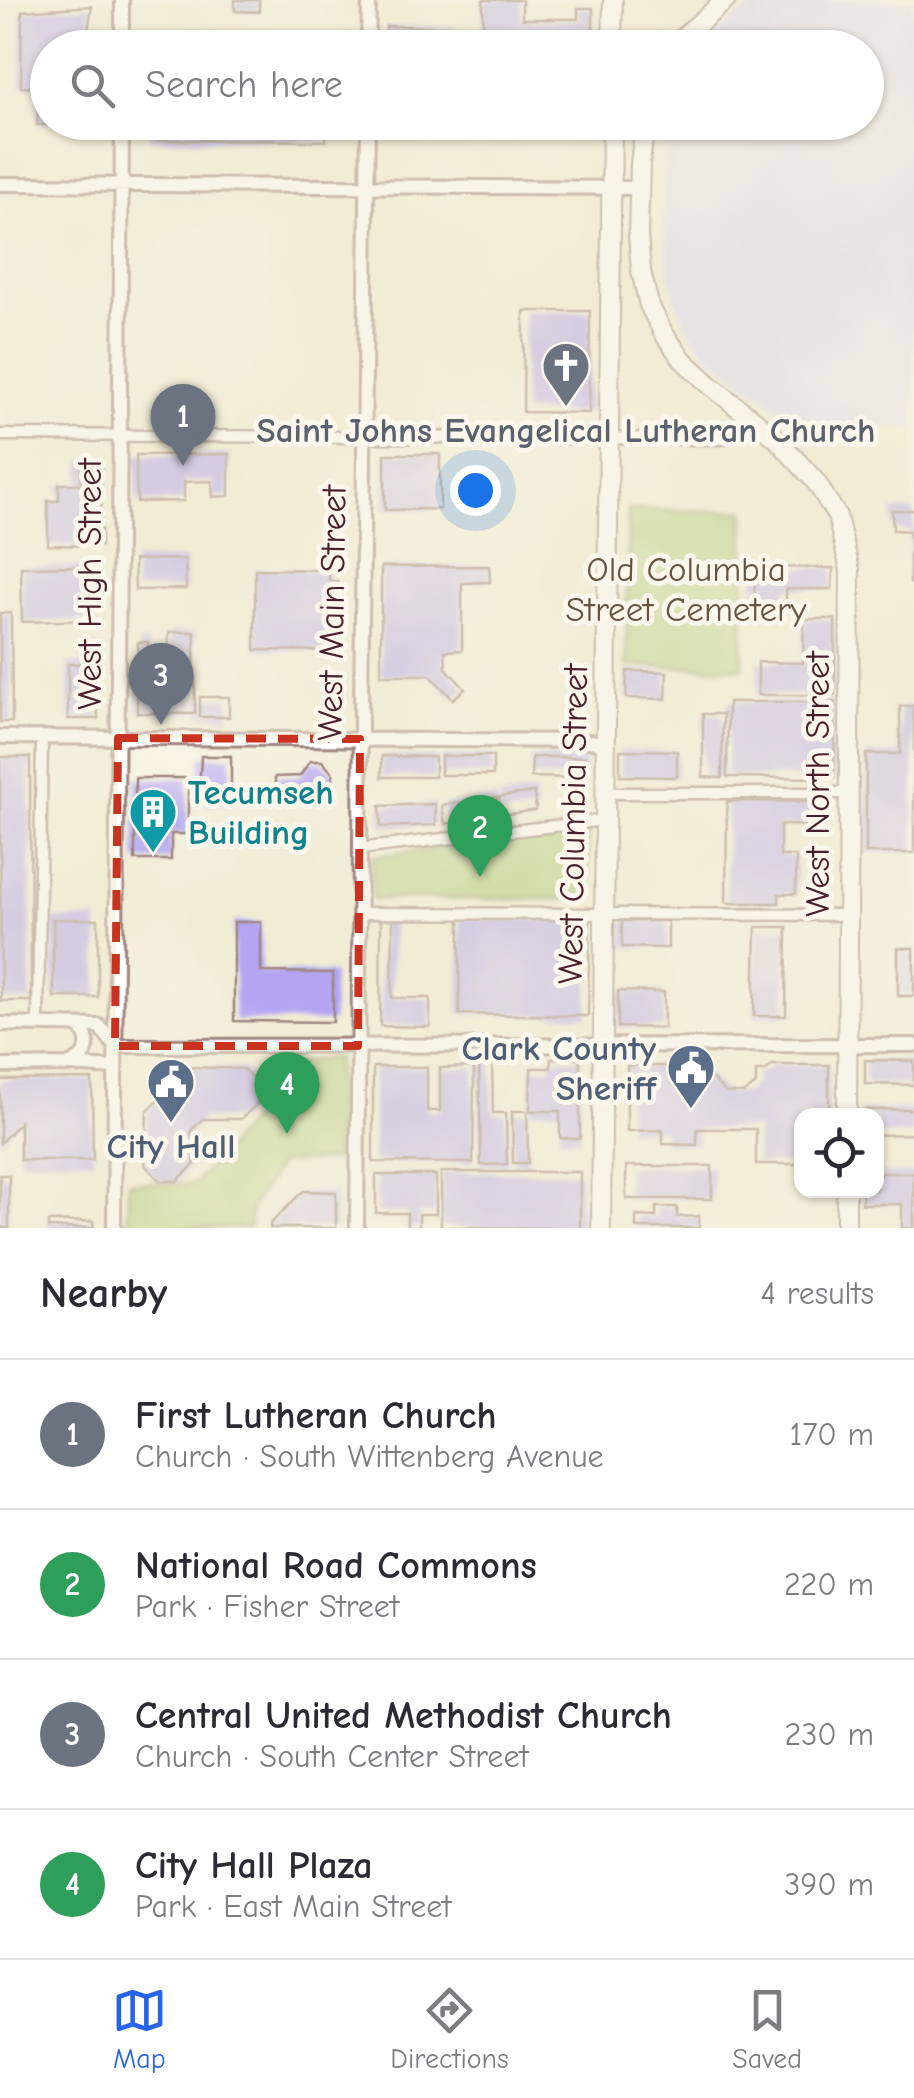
<!DOCTYPE html>
<html lang="en">
<head>
<meta charset="utf-8">
<style>
	body { margin:0; font-family:"Comic Neue",sans-serif; background:#f2f2f3; color:#2b2b33 }
	.controls { position:absolute; right:30px; bottom:30px; display:grid; overflow:hidden; border-radius:20px; box-shadow:0 2px 8px #0004 }
	.controls button { width:90px; height:90px; display:grid; place-items:center; padding:0; border:0; border-bottom:2px solid #e1e1e2; background:#fff; color:#2b2b33; font:50px sans-serif }
	.you { position:absolute; left:475px; top:490px; width:35px; height:35px; margin:-25px; border:8px solid #fff; border-radius:50%; background:#1a73e8; box-shadow:0 0 0 15px #1a73e833 }
	.badge { display:grid; place-items:center; width:65px; height:65px; border-radius:50%; background:#2563eb; color:#fff; font-size:32px; font-weight:700 }
	.pin { position:absolute; translate:-50% -82px; filter:drop-shadow(0 2px 5px #0008) }
	.pin::after { content:''; position:absolute; top:52px; width:35px; height:30px; background:inherit; clip-path:polygon(0 0,100% 0,50% 100%) }
	.list { margin:0; padding:0; list-style:none }
	h2 { display:flex; justify-content:space-between; align-items:center; height:130px; margin:0; padding:0 40px; font-size:42px }
	h2 small { font-size:32px; font-weight:400; color:#7c7c81 }
	.list li { display:grid; grid-template-columns:65px 1fr auto; gap:30px; align-items:center; box-sizing:border-box; height:150px; padding:0 40px; border-top:2px solid #e1e1e2 }
	.list b { display:block; font-size:38px; white-space:nowrap }
	.list p { margin:0; font-size:32px; white-space:nowrap; color:#7c7c81 }
	.list em { font-size:32px; font-style:normal; color:#7c7c81 }
	.icon { flex:none; width:55px; height:55px; fill:none; stroke:currentColor; stroke-width:2; stroke-linecap:round; stroke-linejoin:round }
	.map { position:relative; flex:none; width:914px; height:1228px; overflow:hidden }
	.search { position:absolute; background:#fff; box-shadow:0 2px 8px #0004; left:30px; right:30px; top:30px; height:110px; display:flex; align-items:center; gap:25px; box-sizing:border-box; padding:0 35px; border-radius:55px; color:#7c7c81; font-size:38px }
	.sheet { height:730px; background:#fff }
	nav { display:flex; justify-content:space-around; align-items:center; box-sizing:border-box; height:140px; border-top:2px solid #e1e1e2; background:#fff; font-size:28px; color:#7c7c81 }
	nav a { display:grid; justify-items:center; gap:5px }
	nav .on { color:#2563eb }
	.map>svg:first-child { display:block }
	.built { fill:#d8d7f8 }
	.green { fill:#aacb73; stroke:#7a754f; stroke-width:2.5 }
	.building { fill:#b3a5f2 }
	.lines { fill:none; stroke-linecap:round; stroke-linejoin:round }
	.minor-casing { stroke:#9e8680; stroke-width:15 }
	.tertiary-casing { stroke:#9e8680; stroke-width:18 }
	.primary-casing { stroke:#9e8680; stroke-width:22 }
	.minor { stroke:#fff; stroke-width:10 }
	.tertiary { stroke:#fff; stroke-width:12 }
	.primary { stroke:#fff; stroke-width:18 }
	.marked { fill:none; stroke:#c8321e; stroke-width:8; stroke-dasharray:20 12; stroke-linejoin:round }
	.labels { text-anchor:middle; dominant-baseline:central; stroke-width:10; stroke-linejoin:round; paint-order:stroke }
	.worship-label { font-size:35px; font-weight:bold; fill:#5b616d; stroke:#fbf7ec }
	.park-label { font-size:35px; fill:#675341; stroke:#fbf7ec }
	.street-label { font-size:35px; fill:#4a1f2b; stroke:#fbf7ec }
	.culture-label { font-size:35px; font-weight:bold; fill:#0d838f; stroke:#fbf7ec; text-anchor:start }
	.service-label { font-size:35px; font-weight:bold; fill:#4e5e75; stroke:#fbf7ec; text-anchor:end }
</style>
</head>
<body>
<div class="map">
<svg width="914" height="1228" viewBox="0 0 914 1228">
	<rect width="100%" height="100%" fill="#fbf7ec"/>
	<filter id="ink" filterUnits="userSpaceOnUse"><feTurbulence type="fractalNoise" baseFrequency=".01" numOctaves="2"/><feDisplacementMap in="SourceGraphic" scale="20" xChannelSelector="R" yChannelSelector="G"/><feConvolveMatrix kernelMatrix="1 2 1 2 8 2 1 2 1" color-interpolation-filters="sRGB"/></filter>
	<filter id="wash" filterUnits="userSpaceOnUse"><feTurbulence type="fractalNoise" baseFrequency=".0048" numOctaves="4" result="noise"/><feDisplacementMap in="SourceGraphic" scale="40" xChannelSelector="R" yChannelSelector="G"/><feGaussianBlur stdDeviation="2.25" result="paint"/><feColorMatrix in="noise" values="0 0 0 0 0 0 0 0 0 0 0 0 0 0 0 0 0 1.4 0 .05"/><feComposite in="paint" operator="in"/></filter>
	<g filter="url(#wash)">
		<rect width="100%" height="100%" fill="#f2ecd5"/>
		<!-- built -->
		<path class="built" d="M762 0H914V426L833 427 817 429 799 425 707 354 686 327 675 299 667 260 663 219 664 149 668 123 866 122V48L705 47 714 35Z"/>
		<!-- green -->
		<path class="green" d="M628 510 745 511 743 668 626 666Z
			M588 831V899H373L372 856Z
			M337 1057 335 1160 280 1163 251 1208 250 1228H127L128 1182 194 1184 261 1108 263 1067Z"/>
		<g id="blocks">
			<!-- building -->
			<path class="building" d="M235 0H259V12L235 11Z
				M483 0H522V19H578V8H593V47H483Z
				M92 6 85 48H48V88L21 87 22 11Z
				M386 26 456 27V48H386Z
				M38 100H48V125H37Z
				M148 122H326V141L149 140Z
				M519 122H566V131H519Z
				M524 311H590L589 413 523 412Z
				M229 454V496L213 497 212 481 184 482V501L137 502 136 455Z
				M385 454H440V509L385 510Z
				M81 461H102L101 546 48 545V501H59V484H81Z
				M892 510H914V584L910 583V531L893 530Z
				M185 559 186 589 135 590 134 560Z
				M94 566V620L22 622 21 567Z
				M489 566 490 582 462 583V650L445 651 446 668 465 689 453 699 430 675H381V567Z
				M755 567 833 568 832 589H786V614L754 613Z
				M255 569 329 570V581H338L337 651 255 650Z
				M0 613H11L12 722H0Z
				M804 619H835V695H758V662L803 663Z
				M169 632H195L194 667 138 666V642H148V653L168 654Z
				M97 663 98 719H68V664Z
				M137 671H195V714L137 713Z
				M627 671 667 672 666 699 626 698Z
				M200 697H229V717H200Z
				M728 702H835L834 778 727 777Z
				M900 706H914V853H866V754H900Z
				M703 714H723L722 778 703 777Z
				M620 750 677 751V777L620 776Z
				M201 756H231V803H207L199 796Z
				M382 756 435 757V777H382Z
				M441 756H493V775H441Z
				M0 757H30L31 1001H1Z
				M532 757H585V778L531 777Z
				M310 761H322L333 774 332 797 275 796V777L300 776Z
				M135 778H188V834H171V860H135Z
				M534 792 536 810 502 815 499 797Z
				M496 797 499 816 445 824 442 805Z
				M727 801 827 802 826 826 780 825V856H796V894H779V903H726Z
				M435 804 436 825 381 827 380 806Z
				M460 918 590 920 588 1016 459 1014Z
				M53 919H98V997H54Z
				M381 919H393L392 998H430V1027L380 1026Z
				M622 921H668V948L622 947Z
				M234 922H261V972L333 973V1022L234 1021Z
				M756 927H787L786 1016H754Z
				M898 948H914V996H898Z
				M618 991 664 992V1028L618 1027Z
				M551 1059H580V1139L560 1138V1111H530L531 1068H551Z
				M492 1060 493 1113H506L507 1164 481 1165 479 1061Z
				M865 1060 914 1061V1085L865 1084Z
				M772 1065H829V1116H801V1164H756V1129H697V1145L663 1144V1130L627 1131V1066H700L726 1093H744L756 1084V1071H765Z
				M192 1067 243 1069 258 1084 257 1104 241 1119H202L191 1131 195 1164 177 1181H160L145 1165 147 1111Z
				M373 1067H427V1111H440V1068L474 1067 473 1163 373 1162Z
				M92 1079 93 1160H20V1122L0 1143V1080Z
				M914 1109V1134L876 1135V1116H862V1110Z
				M512 1111H527L528 1163H513Z
				M626 1166H712V1199H626Z
				M441 1172H580V1228L441 1227Z
				M876 1173H914V1228H902V1204H862V1190H876Z
				M0 1175H9V1228H0Z
				M376 1175H436V1214H419V1228H407V1213H376Z
				M303 1191 336 1192V1228H270V1224Z
				M656 1207H677V1217L699 1216V1228H636V1216L656 1217Z
				M93 1221 94 1228H48V1222Z"/>
		</g>
	</g>
	<g filter="url(#ink)">
		<use href="#blocks" fill-opacity="0" stroke="#9e8680" stroke-width="2.5"/>
		<g class="lines">
			<!-- minor casing -->
			<g class="minor-casing">
				<path id="minor" d="M0 435 722 439
					M605 793H849
					M359 849 605 820
					M359 913 849 915
					M38 1024 42 738"/>
			</g>
			<!-- tertiary casing -->
			<g class="tertiary-casing">
				<path id="tertiary" d="M122 48V0
					M368 48 369 0
					M0 184 638 188
					M0 737 590 741 606 744
					M0 1024 99 1026 115 1046
					M115 1046 914 1045
					M70 1064C89 1056 92 1042 80 1026
					M0 1066 68 1065 115 1068
					M114 1228 122 122
					M357 1228C358 859 364 491 368 122"/>
			</g>
			<!-- primary casing -->
			<g class="primary-casing">
				<path id="primary" d="M612 48 613 0
					M676 48 683 37 726 0
					M645 122 640 164 638 235 641 271 649 305 664 334 683 360 710 385 776 438 816 482 837 516 850 570 847 1116
					M601 1228 612 122
					M846 1228V1190"/>
			</g>
			<!-- minor -->
			<use href="#minor" class="minor"/>
			<!-- tertiary -->
			<use href="#tertiary" class="tertiary"/>
			<!-- primary -->
			<use href="#primary" class="primary"/>
		</g>
	</g>
	<!-- marked area -->
	<path d="M0 0H914V1228H0ZM118 738 360 739 358 1046H115Z" fill="#f2ecd5" fill-opacity=".55" fill-rule="evenodd"/>
	<path class="marked" d="M118 738 360 739 358 1046H115Z"/>
	<!-- icons -->
	<defs>
		<g id="church-pin" transform="scale(2.5)"><path d="M0 17L-7.5 6A9.5 9.5 0 1 1 7.5 6Z" fill="#6b7280" stroke="#fbf7ec"/><path d="M-1.2-6h2.4v3.5h3.3v2.4h-3.3V6h-2.4V-.1h-3.3v-2.4h3.3Z" fill="#fff"/></g>
		<g id="building-pin" transform="scale(2.5)"><path d="M0 17L-7.5 6A9.5 9.5 0 1 1 7.5 6Z" fill="#0f9aa8" stroke="#fbf7ec"/><path d="M-4-6H4V6H1V3H-1V6H-4ZM-2.5-4.3h1.7v1.8h-1.7ZM.8-4.3h1.7v1.8H.8ZM-2.5-1h1.7V.8h-1.7ZM.8-1h1.7V.8H.8Z" fill="#fff"/></g>
		<g id="civic-pin" transform="scale(2.5)"><path d="M0 17L-7.5 6A9.5 9.5 0 1 1 7.5 6Z" fill="#5c6f8a" stroke="#fbf7ec"/><path d="M-.6-6.5H3V-4.5H.6V-3L4-1V1h2V6H-6V1h2V-1L-.6-3ZM-1.2 2.5V6h2.4V2.5Z" fill="#fff"/></g>
	</defs>
	<g fill-rule="evenodd">
		<use href="#church-pin" x="566" y="366"/>
		<use href="#building-pin" x="153" y="812"/>
		<use href="#civic-pin" x="691" y="1068"/>
		<use href="#civic-pin" x="171" y="1082"/>
	</g>
	<g class="labels">
		<!-- worship labels -->
		<g class="worship-label">
			<text x="566" y="430">Saint Johns Evangelical Lutheran Church</text>
		</g>
		<!-- park labels -->
		<g class="park-label">
			<text x="686" y="569">Old Columbia<tspan x="686" dy="40">Street Cemetery</tspan></text>
		</g>
		<!-- street labels -->
		<g class="street-label">
			<text transform="translate(89 584) rotate(-90)">West High Street</text>
			<text transform="translate(332 613) rotate(-89)">West Main Street</text>
			<text transform="translate(817 784) rotate(-90)">West North Street</text>
			<text transform="translate(573 824) rotate(-89)">West Columbia Street</text>
		</g>
		<!-- culture labels -->
		<g class="culture-label">
			<text x="188" y="792">Tecumseh<tspan x="188" dy="40">Building</tspan></text>
		</g>
		<!-- service labels -->
		<g class="service-label">
			<text x="656" y="1048">Clark County<tspan x="656" dy="40">Sheriff</tspan></text>
			<text x="171" y="1146" text-anchor="middle">City Hall</text>
		</g>
	</g>
</svg>
<div class="controls">
<button><svg class="icon" aria-label="locate" viewBox="0 0 24 24"><circle cx="12" cy="12" r="6"/><path d="M12 2v4M12 18v4M2 12h4M18 12h4"/></svg></button>
</div>
<div class="you"></div>
<div class="pin badge" style="left:183px;top:466px;background:#6b7280">1</div>
<div class="pin badge" style="left:480px;top:877px;background:#2e9e5b">2</div>
<div class="pin badge" style="left:161px;top:725px;background:#6b7280">3</div>
<div class="pin badge" style="left:287px;top:1134px;background:#2e9e5b">4</div>
<div class="search"><svg class="icon" aria-label="search" viewBox="0 0 24 24"><circle cx="10" cy="10" r="6"/><path d="M15 15l6 6"/></svg>Search here</div>
</div>
<section class="sheet">
<h2>Nearby<small>4 results</small></h2>
<ul class="list">
<li><span class="badge" style="background:#6b7280">1</span><div><b>First Lutheran Church</b><p>Church · South Wittenberg Avenue</p></div><em>170 m</em></li>
<li><span class="badge" style="background:#2e9e5b">2</span><div><b>National Road Commons</b><p>Park · Fisher Street</p></div><em>220 m</em></li>
<li><span class="badge" style="background:#6b7280">3</span><div><b>Central United Methodist Church</b><p>Church · South Center Street</p></div><em>230 m</em></li>
<li><span class="badge" style="background:#2e9e5b">4</span><div><b>City Hall Plaza</b><p>Park · East Main Street</p></div><em>390 m</em></li>
</ul>
</section>
<nav>
<a class="on"><svg class="icon" aria-label="map" viewBox="0 0 24 24"><path d="M3 6l6-2 6 2 6-2v14l-6 2-6-2-6 2zM9 4v14M15 6v14"/></svg>Map</a>
<a><svg class="icon" aria-label="directions" viewBox="0 0 24 24"><path d="M12 3l9 9-9 9-9-9zM9 14v-3h6M13 9l2 2-2 2"/></svg>Directions</a>
<a><svg class="icon" aria-label="saved" viewBox="0 0 24 24"><path d="M7 4h10v16l-5-4-5 4z"/></svg>Saved</a>
</nav>
</body>
</html>
